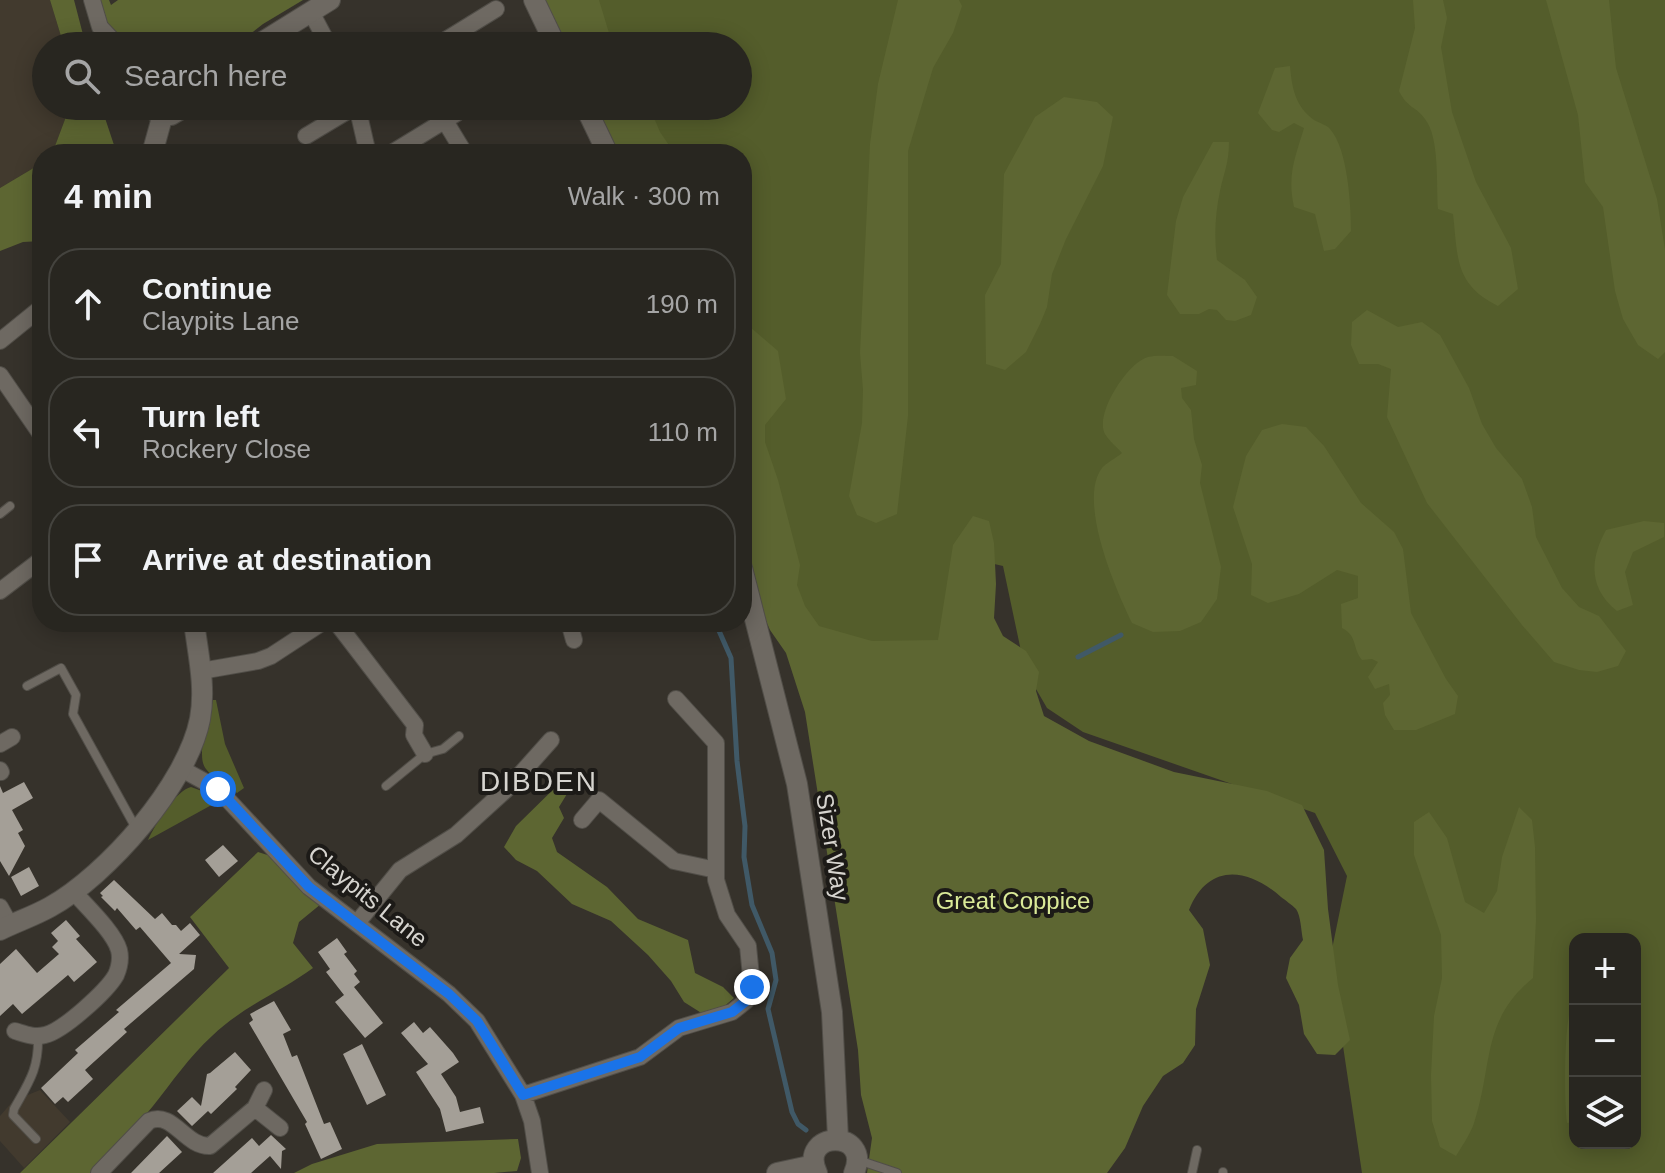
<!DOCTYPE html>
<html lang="en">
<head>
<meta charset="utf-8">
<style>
	body { margin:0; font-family:Helvetica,sans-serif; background:#302e29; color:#f1f3f6 }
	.controls { position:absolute; right:24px; bottom:24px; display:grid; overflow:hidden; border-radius:16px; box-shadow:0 4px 20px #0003 }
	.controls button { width:72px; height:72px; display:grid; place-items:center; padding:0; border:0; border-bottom:2px solid #44433e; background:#282620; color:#f1f3f6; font:40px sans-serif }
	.stop { position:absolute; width:24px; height:24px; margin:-18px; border:6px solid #1a73e8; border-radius:50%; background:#fff }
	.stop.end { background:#1a73e8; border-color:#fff; box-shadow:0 2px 8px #0008 }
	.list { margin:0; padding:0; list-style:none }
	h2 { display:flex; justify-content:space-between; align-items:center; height:104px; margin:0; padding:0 32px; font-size:34px }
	h2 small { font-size:26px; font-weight:400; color:#a5a5a5 }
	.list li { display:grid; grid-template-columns:52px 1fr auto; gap:24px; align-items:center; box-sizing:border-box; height:112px; margin:0 16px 16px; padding:0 16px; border:2px solid #44433e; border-radius:32px }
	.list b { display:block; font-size:30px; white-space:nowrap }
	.list p { margin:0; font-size:26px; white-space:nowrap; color:#a5a5a5 }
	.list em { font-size:26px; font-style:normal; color:#a5a5a5 }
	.icon { flex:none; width:44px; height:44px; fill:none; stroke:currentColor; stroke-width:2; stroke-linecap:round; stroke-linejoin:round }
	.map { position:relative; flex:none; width:1665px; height:1173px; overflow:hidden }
	.search { position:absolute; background:#282620; box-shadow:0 4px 20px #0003; left:32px; top:32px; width:720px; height:88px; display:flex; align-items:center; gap:20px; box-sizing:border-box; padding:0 28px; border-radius:44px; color:#a5a5a5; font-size:30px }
	.panel { position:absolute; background:#282620; box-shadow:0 4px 20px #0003; left:32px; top:144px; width:720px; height:488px; border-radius:32px }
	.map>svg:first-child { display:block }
	.built { fill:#423a2e }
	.green { fill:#545d2b; fill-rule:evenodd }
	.forest { fill:#5d6632 }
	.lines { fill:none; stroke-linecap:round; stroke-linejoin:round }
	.stream { stroke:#405967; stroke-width:5 }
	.building { fill:#a49f97 }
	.lane-casing { stroke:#514e48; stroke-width:10 }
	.street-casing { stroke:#514e48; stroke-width:18 }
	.secondary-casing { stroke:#514e48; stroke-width:22 }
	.lane { stroke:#6e6962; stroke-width:8 }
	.street { stroke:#6e6962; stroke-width:16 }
	.secondary { stroke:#6e6962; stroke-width:20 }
	.route { stroke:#1a73e8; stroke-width:10 }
	.labels { text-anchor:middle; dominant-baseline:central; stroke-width:8; stroke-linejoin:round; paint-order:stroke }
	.street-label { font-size:24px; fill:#d6d4cf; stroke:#1c1a17 }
	.park-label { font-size:24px; fill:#daea98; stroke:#1c1a17 }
	.quarter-label { font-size:28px; letter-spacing:2px; fill:#d6d4cf; stroke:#1c1a17 }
</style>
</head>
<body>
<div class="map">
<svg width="1665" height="1173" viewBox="0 0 1665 1173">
	<rect width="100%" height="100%" fill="#36322b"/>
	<!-- built -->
	<path class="built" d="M0 0H50L64 46H46V106H70L52 154H42V163L0 188Z
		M40 1090 70 1122 24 1168 0 1141V1116L13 1101Z"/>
	<!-- green -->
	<path class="green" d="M568 0H1665V1173H1362L1330 959 1347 876 1315 813 1083 732 1047 708 1025 670 1003 566 968 558 928 685 798 658 742 440V154H646L622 106H738V46H591ZM1575 939H1635V1143H1575Z
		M213 700H216L225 744 244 788 237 793C228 786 213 779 206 769 195 756 210 716 213 700Z
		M191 787 202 791 217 802 148 840C155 825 176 790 191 787Z"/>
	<!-- forest -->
	<path class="forest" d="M50 0H74L86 46H64Z
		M96 0H109L111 5 118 0H303L263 24 235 46H131C112 37 101 20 96 0Z
		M544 0H599L613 46H562Z
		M898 0H959L962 6 953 33 933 68 908 151V416L897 514 876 523 857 515 849 496 862 423 863 390 860 353 870 144 878 84Z
		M1413 0H1443L1447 18 1441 47 1452 112 1476 182 1511 248 1518 289 1498 306C1454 284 1458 257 1453 214L1438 209C1436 185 1440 138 1425 119 1416 106 1408 109 1399 91L1415 28Z
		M1546 0H1609L1616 68 1657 199 1665 250V352L1658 359 1638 345 1623 319 1615 291 1603 207 1585 182 1578 115Z
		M1290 66C1292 88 1295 106 1314 120 1319 123 1327 125 1330 129 1348 149 1351 206 1351 231L1335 249 1324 251 1315 214 1294 207C1287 175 1295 158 1304 128L1294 123 1279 132 1272 130 1258 113 1275 68Z
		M1064 97 1097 102 1113 117 1103 166 1066 239 1052 274 1047 307 1040 324 1026 352 1005 370 986 364 985 295 1001 264 1004 174 1035 117Z
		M70 106H101L117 154H52Z
		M591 106H649L660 132 675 154H615Z
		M1213 142H1229C1229 163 1224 172 1220 191 1215 215 1214 237 1217 260L1245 280 1257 297 1251 315 1235 321 1226 320 1217 310 1209 309 1199 314H1180L1167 295 1176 221 1183 197Z
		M42 163V241L23 242 0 251V188Z
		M1367 310 1398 327 1422 322 1440 335 1469 388 1482 424 1496 448 1522 479 1532 507 1536 537 1562 588 1579 607 1599 616 1626 651 1618 666 1597 672 1579 670 1554 662 1522 625 1427 503 1387 417 1391 369 1378 364H1359L1351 345 1352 322Z
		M742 320 778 351 786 399 765 425V442L778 480 800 565 797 585 805 606 819 626 872 641 938 640 953 545 973 516 989 521 994 543 996 584 994 618 1003 636 1026 651 1039 672 1036 691 1044 716 1089 741 1174 772 1267 791 1302 805 1324 850 1328 909 1338 985 1350 1040 1335 1055 1317 1054 1304 1034 1299 1005 1286 978 1290 958 1303 940C1301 931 1301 916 1296 909 1292 905 1285 900 1281 897 1247 867 1208 863 1189 910L1203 929 1210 965 1196 1009 1195 1045 1183 1063 1163 1076 1143 1106 1125 1148 1107 1173H867L872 1138 861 1095 858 1050 805 712 786 653 770 630 756 598 742 545Z
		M1173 356 1197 371 1196 385 1181 388 1182 398 1191 410 1194 439 1202 465 1200 483 1221 567 1217 599 1201 622 1180 631 1153 632 1132 623C1116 590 1077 501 1102 468 1106 463 1116 458 1122 453 1117 447 1109 441 1105 434 1094 414 1128 362 1148 357 1156 355 1166 356 1173 356Z
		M1282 424 1306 427 1324 446 1361 503 1394 532 1403 549 1411 613 1446 679 1458 696 1455 714 1416 730H1394L1385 715 1383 703 1390 695 1389 684 1375 689 1368 677 1378 662 1372 659 1362 660C1352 648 1358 636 1342 628L1341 604 1358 598V576L1337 570 1299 594 1268 603 1251 595 1252 564 1233 507 1246 456 1262 430Z
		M1644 521 1664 523V537L1633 552 1625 572 1633 605 1617 611C1588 588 1590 559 1606 530Z
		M572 771 573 784 559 807 564 818 552 838 557 852 607 887 638 919 688 940 695 973 723 987 734 998 721 1009 703 1014 684 1002 671 981 648 955 611 921 572 904 537 871 516 860 504 847 516 826Z
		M1519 807 1532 820 1535 847 1536 920 1533 978C1481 1020 1493 1066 1474 1123 1470 1135 1462 1146 1456 1156L1440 1147 1432 1121 1431 1075 1434 1016 1442 978 1441 935 1414 855V822L1429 812 1447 838 1465 902 1484 913 1497 891 1502 857Z
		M258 852 277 858 321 904 299 922 293 943 313 968C280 992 242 1007 212 1036 189 1057 172 1082 153 1106 134 1130 111 1151 90 1173H20L229 968 190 917Z
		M1575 996V1122L1567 1123C1564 1102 1563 1011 1575 996Z
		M518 1139 521 1158 517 1171 494 1173H294L312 1164 377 1144Z"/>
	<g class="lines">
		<!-- stream -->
		<path class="stream" d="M716 624 731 658 737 761 745 826 744 857 752 905 772 953 776 980 768 1009 792 1112 798 1124 806 1130
			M1078 657 1121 635"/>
	</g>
	<!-- building -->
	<path class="building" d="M24 782 33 798 12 810 23 830 18 833 25 846 9 876 0 861V786L3 793Z
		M223 845 238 861 219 877 205 860Z
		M29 867 39 886 21 896 11 877Z
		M114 880 155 919 162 913 172 925H176L181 931 190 923 200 935 179 954 196 955 194 969 124 1029 127 1032 85 1070 93 1079 68 1102 63 1097 55 1104 41 1088 78 1053 75 1050 119 1012 116 1010 171 963 140 927 136 930 117 908 115 911 101 897 103 896 100 893Z
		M66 920 80 936 76 939 97 962 74 982 68 975 22 1014 13 1004 0 1016V964L16 949 37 973 59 954 52 947 58 941 51 933Z
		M337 938 347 952 344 954 357 971 354 974 360 982 354 987 383 1023 365 1038 335 1002 344 995 326 972 330 969 318 952Z
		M274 1001 291 1030 283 1034 292 1057 297 1055 324 1124 330 1122 342 1149 321 1159 305 1124 307 1122 249 1023 253 1020 250 1014Z
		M414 1022 423 1033 430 1027 453 1053 459 1062 441 1074 456 1097 460 1112 480 1107 484 1123 446 1132 440 1109 416 1072 428 1064 401 1033Z
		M362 1044 386 1095 367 1105 343 1054Z
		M235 1052 251 1070 235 1087 237 1089 211 1114 208 1111 192 1126 177 1111 192 1097 201 1106 207 1074 210 1073Z
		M271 1135 286 1149 282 1151 281 1169 270 1156 251 1173H213L252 1138 259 1146Z
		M167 1136 182 1152 159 1173H131Z"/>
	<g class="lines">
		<!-- lane casing -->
		<g class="lane-casing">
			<path id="lane" d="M0 514 10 506
				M27 686 61 668 76 695 73 714 137 830
				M386 786 425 754 443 749 459 736
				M36 1139 13 1115 14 1109C29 1082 39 1069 38 1036
				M858 1160 897 1173
				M1223 1172V1173
				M1192 1173 1197 1150"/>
		</g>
		<!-- street casing -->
		<g class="street-casing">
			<path id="street" d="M92 0 100 27 118 46
				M311 12 329 46
				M436 46 496 9
				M357 106 368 154
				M445 121 465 154
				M306 136 356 106
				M390 154 457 113 453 106
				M0 341 42 307
				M0 375 42 436
				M0 591 42 559
				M336 622 415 725 414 735 425 754
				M569 622 574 640
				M201 671 258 661 271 656 323 622
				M0 744 12 737
				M180 768 218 789 309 887 449 994 477 1021 523 1095 532 1121 540 1173
				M0 770 1 772
				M582 820 599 800 674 861 716 870
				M0 907 10 925
				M357 923 400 870 456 835 510 786 551 740
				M15 1031C25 1034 34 1038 45 1035 63 1031 107 991 116 975 119 968 121 958 119 950 114 932 86 906 73 891
				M264 1090 255 1108 280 1128
				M523 1095 640 1057 679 1028 732 1012 746 1001 752 987 748 946 727 915 716 880V743L676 699
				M99 1173 149 1121C173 1110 185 1147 210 1146L255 1108"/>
		</g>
		<!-- secondary casing -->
		<g class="secondary-casing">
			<path id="secondary" d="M534 0 556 46
				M256 46 330 0
				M149 106 156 112 171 115 186 106
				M585 106 608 154
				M152 154 163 114
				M742 568 797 784 832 1012 838 1139
				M0 930C16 922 34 916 50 907 107 875 187 785 200 719 206 687 198 654 194 622
				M777 1173 814 1165
				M817 1173C797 1130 873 1129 854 1173"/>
		</g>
		<!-- lane -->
		<use href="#lane" class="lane"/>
		<!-- street -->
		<use href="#street" class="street"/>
		<!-- secondary -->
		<use href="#secondary" class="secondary"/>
	</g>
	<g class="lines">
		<!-- route -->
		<path class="route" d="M218 789 309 887 449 994 477 1021 523 1095 640 1057 679 1028 732 1012 746 1001 752 987"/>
	</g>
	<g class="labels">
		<!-- street labels -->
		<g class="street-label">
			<text transform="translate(833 847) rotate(81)">Sizer Way</text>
			<text transform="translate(368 896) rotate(39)">Claypits Lane</text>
		</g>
		<!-- park labels -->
		<g class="park-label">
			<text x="1013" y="900">Great Coppice</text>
		</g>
		<!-- quarter labels -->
		<g class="quarter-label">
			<text x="539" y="781">DIBDEN</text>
		</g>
	</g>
</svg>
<div class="controls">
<button>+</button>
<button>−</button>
<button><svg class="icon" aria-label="layers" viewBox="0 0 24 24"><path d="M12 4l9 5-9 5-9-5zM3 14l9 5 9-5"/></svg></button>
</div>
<div class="stop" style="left:218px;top:789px"></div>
<div class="stop end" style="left:752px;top:987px"></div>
<div class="search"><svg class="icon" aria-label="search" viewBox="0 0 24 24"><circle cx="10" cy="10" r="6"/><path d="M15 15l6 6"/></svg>Search here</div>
<section class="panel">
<h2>4 min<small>Walk · 300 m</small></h2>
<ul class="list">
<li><svg class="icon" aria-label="ahead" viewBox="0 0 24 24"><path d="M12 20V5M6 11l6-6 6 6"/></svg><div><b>Continue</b><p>Claypits Lane</p></div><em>190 m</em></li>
<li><svg class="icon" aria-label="left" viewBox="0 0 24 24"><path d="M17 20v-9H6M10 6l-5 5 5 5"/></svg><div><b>Turn left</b><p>Rockery Close</p></div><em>110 m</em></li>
<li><svg class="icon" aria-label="arrive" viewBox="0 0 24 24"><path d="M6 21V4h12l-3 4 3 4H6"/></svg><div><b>Arrive at destination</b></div></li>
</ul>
</section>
</div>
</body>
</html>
